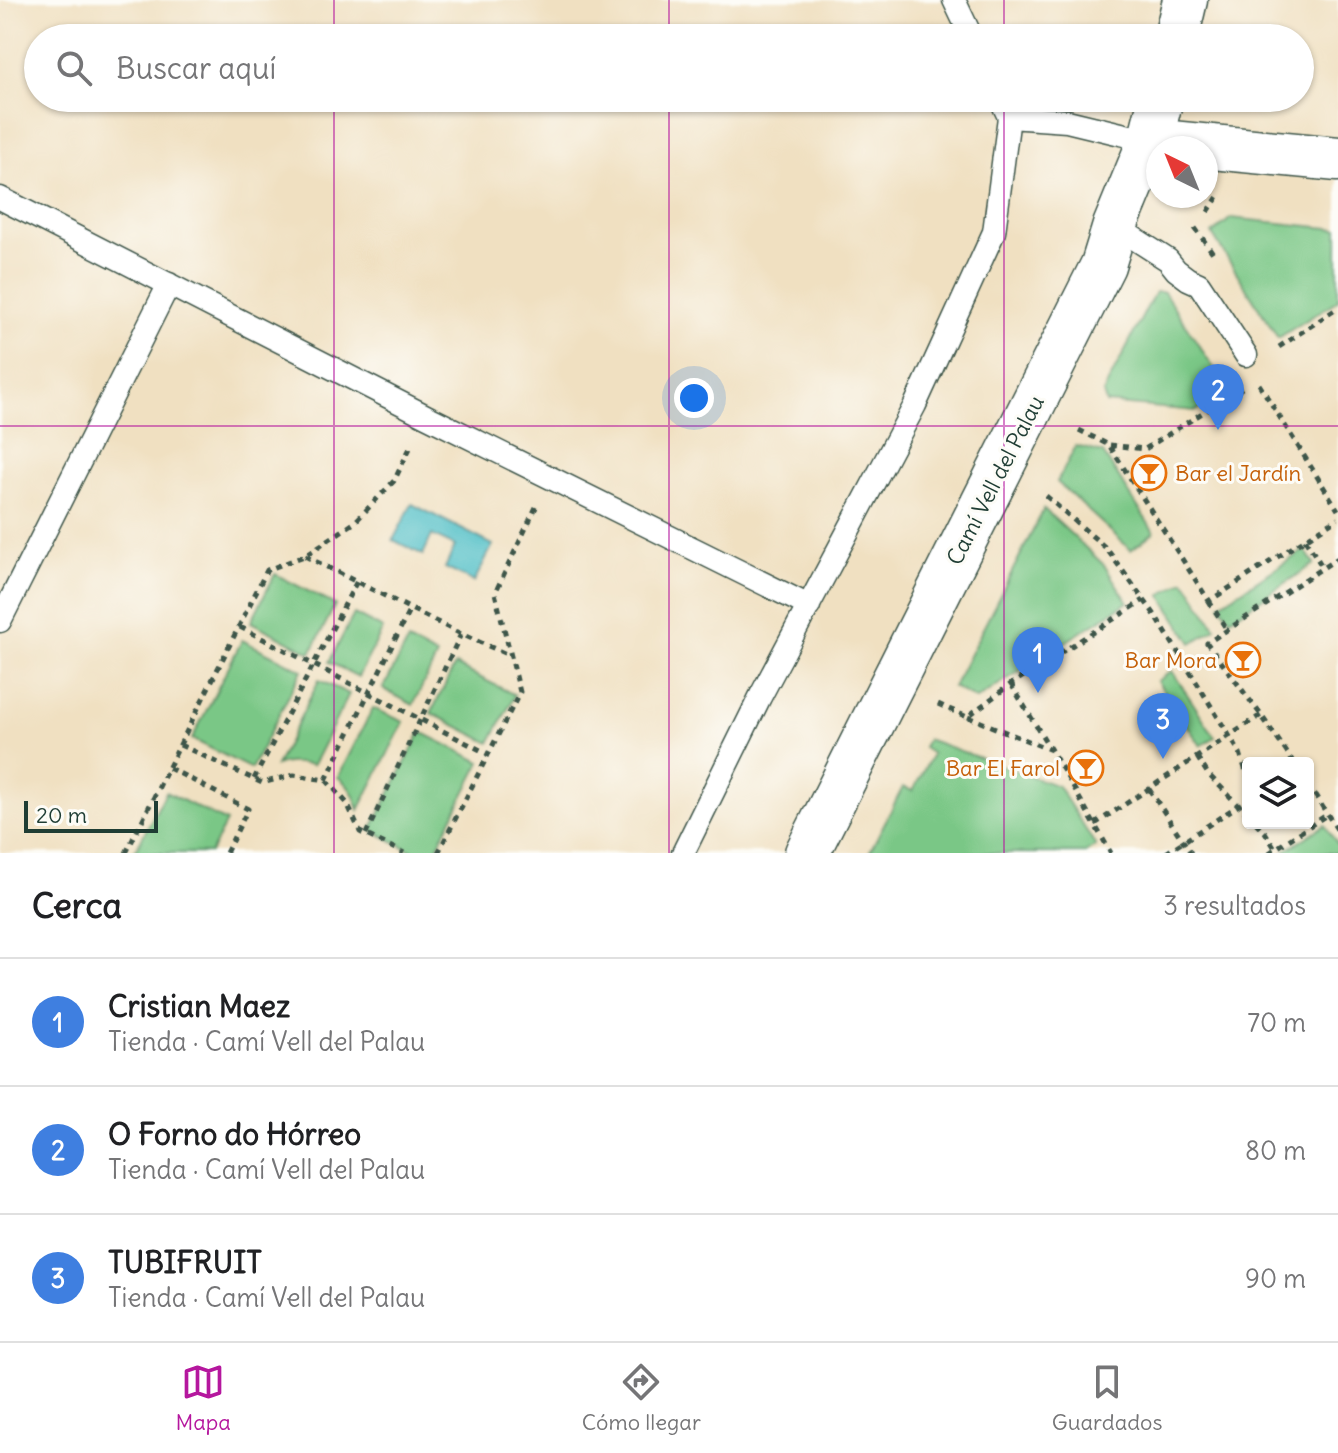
<!DOCTYPE html>
<html lang="es">
<head>
<meta charset="utf-8">
<style>
	body { margin:0; font-family:Delius,sans-serif; background:#f6f6f6; color:#202124 }
	.controls { position:absolute; right:24px; bottom:24px; display:grid; overflow:hidden; border-radius:8px; box-shadow:0 2px 6px #0004 }
	.controls button { width:72px; height:72px; display:grid; place-items:center; padding:0; border:0; border-bottom:2px solid #e0e0e0; background:#fff; color:#202124; font:40px sans-serif }
	.compass { position:absolute; left:1146px; top:136px; width:72px; height:72px; border-radius:50%; background:#fff; box-shadow:0 2px 6px #0004; rotate:317deg }
	.scale { position:absolute; left:24px; bottom:20px; width:134px; box-sizing:border-box; padding-left:8px; border:4px solid #1f3d34; border-top:0; font-size:22px; line-height:28px; white-space:nowrap; color:#1f3d34; -webkit-text-stroke:6px #fdfcf7; paint-order:stroke }
	.you { position:absolute; left:694px; top:398px; width:28px; height:28px; margin:-20px; border:6px solid #fff; border-radius:50%; background:#1a73e8; box-shadow:0 0 0 12px #1a73e833 }
	.badge { display:grid; place-items:center; width:52px; height:52px; border-radius:50%; background:#b5179e; color:#fff; font-size:26px; font-weight:700 }
	.pin { position:absolute; translate:-50% -66px; filter:drop-shadow(0 2px 4px #0008) }
	.pin::after { content:''; position:absolute; top:42px; width:28px; height:24px; background:inherit; clip-path:polygon(0 0,100% 0,50% 100%) }
	.list { margin:0; padding:0; list-style:none }
	h2 { display:flex; justify-content:space-between; align-items:center; height:104px; margin:0; padding:0 32px; font-size:34px }
	h2 small { font-size:26px; font-weight:400; color:#757577 }
	.list li { display:grid; grid-template-columns:52px 1fr auto; gap:24px; align-items:center; box-sizing:border-box; height:128px; padding:0 32px; border-top:2px solid #e0e0e0 }
	.list b { display:block; font-size:30px; white-space:nowrap }
	.list p { margin:0; font-size:26px; white-space:nowrap; color:#757577 }
	.list em { font-size:26px; font-style:normal; color:#757577 }
	.icon { flex:none; width:44px; height:44px; fill:none; stroke:currentColor; stroke-width:2; stroke-linecap:round; stroke-linejoin:round }
	.map { position:relative; flex:none; width:1338px; height:853px; overflow:hidden }
	.search { position:absolute; background:#fff; box-shadow:0 2px 6px #0004; left:24px; right:24px; top:24px; height:88px; display:flex; align-items:center; gap:20px; box-sizing:border-box; padding:0 28px; border-radius:44px; color:#757577; font-size:30px }
	.sheet { height:488px; background:#fff }
	nav { display:flex; justify-content:space-around; align-items:center; box-sizing:border-box; height:112px; border-top:2px solid #e0e0e0; background:#fff; font-size:22px; color:#757577 }
	nav a { display:grid; justify-items:center; gap:4px }
	nav .on { color:#b5179e }
	.map>svg:first-child { display:block }
	.green { fill:#7ac786; stroke:#4c825d; stroke-width:2 }
	.water { fill:#52c0c7; stroke:#387e7e; stroke-width:2 }
	.lines { fill:none; stroke-linecap:round; stroke-linejoin:round }
	.service-casing { stroke:#3e5549; stroke-width:25 }
	.minor-casing { stroke:#3e5549; stroke-width:47 }
	.path { stroke:#3e5549; stroke-width:5; stroke-dasharray:6 6; stroke-linecap:butt }
	.service { stroke:#fff; stroke-width:22 }
	.minor { stroke:#fff; stroke-width:44 }
	.grid { fill:none; stroke:#b5179e; stroke-width:2; stroke-opacity:0.55 }
	.labels { text-anchor:middle; dominant-baseline:central; stroke-width:6; stroke-linejoin:round; paint-order:stroke }
	.food-label { font-size:22px; fill:#c56008; stroke:#fdfcf7; text-anchor:end }
	.street-label { font-size:22px; fill:#1f3d34; stroke:#fdfcf7 }
</style>
</head>
<body>
<div class="map">
<svg width="1338" height="853" viewBox="0 0 1338 853">
	<rect width="100%" height="100%" fill="#fdfcf7"/>
	<filter id="ink" filterUnits="userSpaceOnUse"><feTurbulence type="fractalNoise" baseFrequency=".0125" numOctaves="2"/><feDisplacementMap in="SourceGraphic" scale="16" xChannelSelector="R" yChannelSelector="G"/><feConvolveMatrix kernelMatrix="1 2 1 2 8 2 1 2 1" color-interpolation-filters="sRGB"/></filter>
	<filter id="wash" filterUnits="userSpaceOnUse"><feTurbulence type="fractalNoise" baseFrequency=".006" numOctaves="4" result="noise"/><feDisplacementMap in="SourceGraphic" scale="32" xChannelSelector="R" yChannelSelector="G"/><feGaussianBlur stdDeviation="1.8" result="paint"/><feColorMatrix in="noise" values="0 0 0 0 0 0 0 0 0 0 0 0 0 0 0 0 0 1.4 0 .05"/><feComposite in="paint" operator="in"/></filter>
	<g filter="url(#wash)">
		<rect width="100%" height="100%" fill="#f0e0c1"/>
		<!-- green -->
		<path class="green" d="M1231 218 1338 229V300L1278 338 1212 234Z
			M1155 292H1164L1223 382 1211 401 1196 411 1106 403 1103 393Z
			M1076 446 1103 453 1154 532 1131 550 1057 482Z
			M1044 509 1104 565 1128 602 976 699 953 687Z
			M1305 550 1314 564 1230 619 1220 604Z
			M275 574 335 605 311 653 251 622Z
			M1185 580 1216 628 1192 643 1161 595Z
			M354 614 383 629 358 677 329 662Z
			M242 640 302 670 251 769 192 739Z
			M408 641 437 656 413 705 383 689Z
			M455 665 515 695 490 743 431 713Z
			M1172 671 1215 737 1201 746 1157 681Z
			M319 680 349 694 313 765C300 763 287 761 276 766Z
			M373 708 404 722 359 810C355 796 350 786 338 777Z
			M421 732 481 762 434 853H416L371 830Z
			M927 739 1058 786 1096 846 1085 853H869L903 787 913 791 932 754 923 748Z
			M166 792 226 822 210 853H134Z
			M1325 825 1338 845V853H1286L1285 851Z"/>
		<!-- water -->
		<path class="water" d="M412 504 493 545 474 582 445 568 455 546 432 535 423 555 393 540Z"/>
	</g>
	<g filter="url(#ink)">
		<g class="lines">
			<!-- service casing -->
			<g class="service-casing">
				<path id="service" d="M954 0 972 38
					M1000 98 1009 117 1067 121 1150 141
					M0 198 426 416 809 606
					M1115 226 1168 260 1176 270 1188 279 1199 284 1246 355
					M0 621 169 284
					M683 853 760 697 915 405 994 232 1009 117"/>
			</g>
			<!-- minor casing -->
			<g class="minor-casing">
				<path id="minor" d="M1176 38 1185 0
					M1150 141 1338 159
					M807 853 1103 265 1115 226 1150 141 1161 98"/>
			</g>
			<!-- path -->
			<path class="path" d="M1208 212 1221 192
				M1195 228 1213 253
				M1279 347 1338 308
				M1259 384 1338 510
				M1079 430 1109 445 1209 601 1338 518
				M1110 445 1145 449 1242 388
				M1046 496 1106 548 1155 615 1240 753 1248 778
				M1305 539 1323 568
				M305 556 461 634 511 656
				M1209 601 1227 630
				M240 627 488 754
				M1011 684 1069 780 1111 853
				M938 704 967 717 1011 684 1144 600
				M968 717 1051 750
				M180 745 262 783 294 775 326 780 347 803 360 832 404 853
				M1197 757 1208 774 1248 815
				M1294 763 1261 715 1207 643 1338 558
				M169 768 248 809 226 853
				M254 779 357 581
				M326 780 410 609
				M1308 784 1338 831
				M1149 789 1191 853
				M1256 823 1265 832 1278 853
				M1095 824 1261 715
				M366 834 461 634
				M126 853 267 570 304 556 354 523 394 481 410 448
				M438 853 520 692 495 593 536 507
				M1166 853 1248 799
				M1269 853 1328 814"/>
			<!-- service -->
			<use href="#service" class="service"/>
			<!-- minor -->
			<use href="#minor" class="minor"/>
		</g>
	</g>
	<!-- grid -->
	<path class="grid" d="M334 0V38M669 0V38M1004 0V38M334 98V853M669 98V853M1004 98V853M0 426H1338"/>
	<!-- icons -->
	<defs>
		<g id="bar-ring" transform="scale(1.8)"><circle r="9.5" fill="#fdfcf7" stroke="#e8710a" stroke-width="1.5"/><path d="M-6-5H6L.8 .8V4.5H3.5V6h-7V4.5H-.8V.8Z" fill="#e8710a"/></g>
	</defs>
	<g fill-rule="evenodd">
		<use href="#bar-ring" x="1149" y="473"/>
		<use href="#bar-ring" x="1243" y="660"/>
		<use href="#bar-ring" x="1086" y="768"/>
	</g>
	<g class="labels">
		<!-- food labels -->
		<g class="food-label">
			<text x="1175" y="473" text-anchor="start">Bar el Jardín</text>
			<text x="1217" y="660">Bar Mora</text>
			<text x="1060" y="768">Bar El Farol</text>
		</g>
		<!-- street labels -->
		<g class="street-label">
			<text transform="translate(995 480) rotate(-63)">Camí Vell del Palau</text>
		</g>
	</g>
</svg>
<div class="controls">
<button><svg class="icon" aria-label="layers" viewBox="0 0 24 24"><path d="M12 4l9 5-9 5-9-5zM3 14l9 5 9-5"/></svg></button>
</div>
<svg class="compass" viewBox="-18 -18 36 36"><path d="M0-13l5 13h-10z" fill="#e53935"/><path d="M0 13l5-13h-10z" fill="#757577"/></svg>
<div class="scale">20 m</div>
<div class="you"></div>
<div class="pin badge" style="left:1038px;top:693px;background:#3f7fe0">1</div>
<div class="pin badge" style="left:1218px;top:430px;background:#3f7fe0">2</div>
<div class="pin badge" style="left:1163px;top:759px;background:#3f7fe0">3</div>
<div class="search"><svg class="icon" aria-label="search" viewBox="0 0 24 24"><circle cx="10" cy="10" r="6"/><path d="M15 15l6 6"/></svg>Buscar aquí</div>
</div>
<section class="sheet">
<h2>Cerca<small>3 resultados</small></h2>
<ul class="list">
<li><span class="badge" style="background:#3f7fe0">1</span><div><b>Cristian Maez</b><p>Tienda · Camí Vell del Palau</p></div><em>70 m</em></li>
<li><span class="badge" style="background:#3f7fe0">2</span><div><b>O Forno do Hórreo</b><p>Tienda · Camí Vell del Palau</p></div><em>80 m</em></li>
<li><span class="badge" style="background:#3f7fe0">3</span><div><b>TUBIFRUIT</b><p>Tienda · Camí Vell del Palau</p></div><em>90 m</em></li>
</ul>
</section>
<nav>
<a class="on"><svg class="icon" aria-label="map" viewBox="0 0 24 24"><path d="M3 6l6-2 6 2 6-2v14l-6 2-6-2-6 2zM9 4v14M15 6v14"/></svg>Mapa</a>
<a><svg class="icon" aria-label="directions" viewBox="0 0 24 24"><path d="M12 3l9 9-9 9-9-9zM9 14v-3h6M13 9l2 2-2 2"/></svg>Cómo llegar</a>
<a><svg class="icon" aria-label="saved" viewBox="0 0 24 24"><path d="M7 4h10v16l-5-4-5 4z"/></svg>Guardados</a>
</nav>
</body>
</html>
